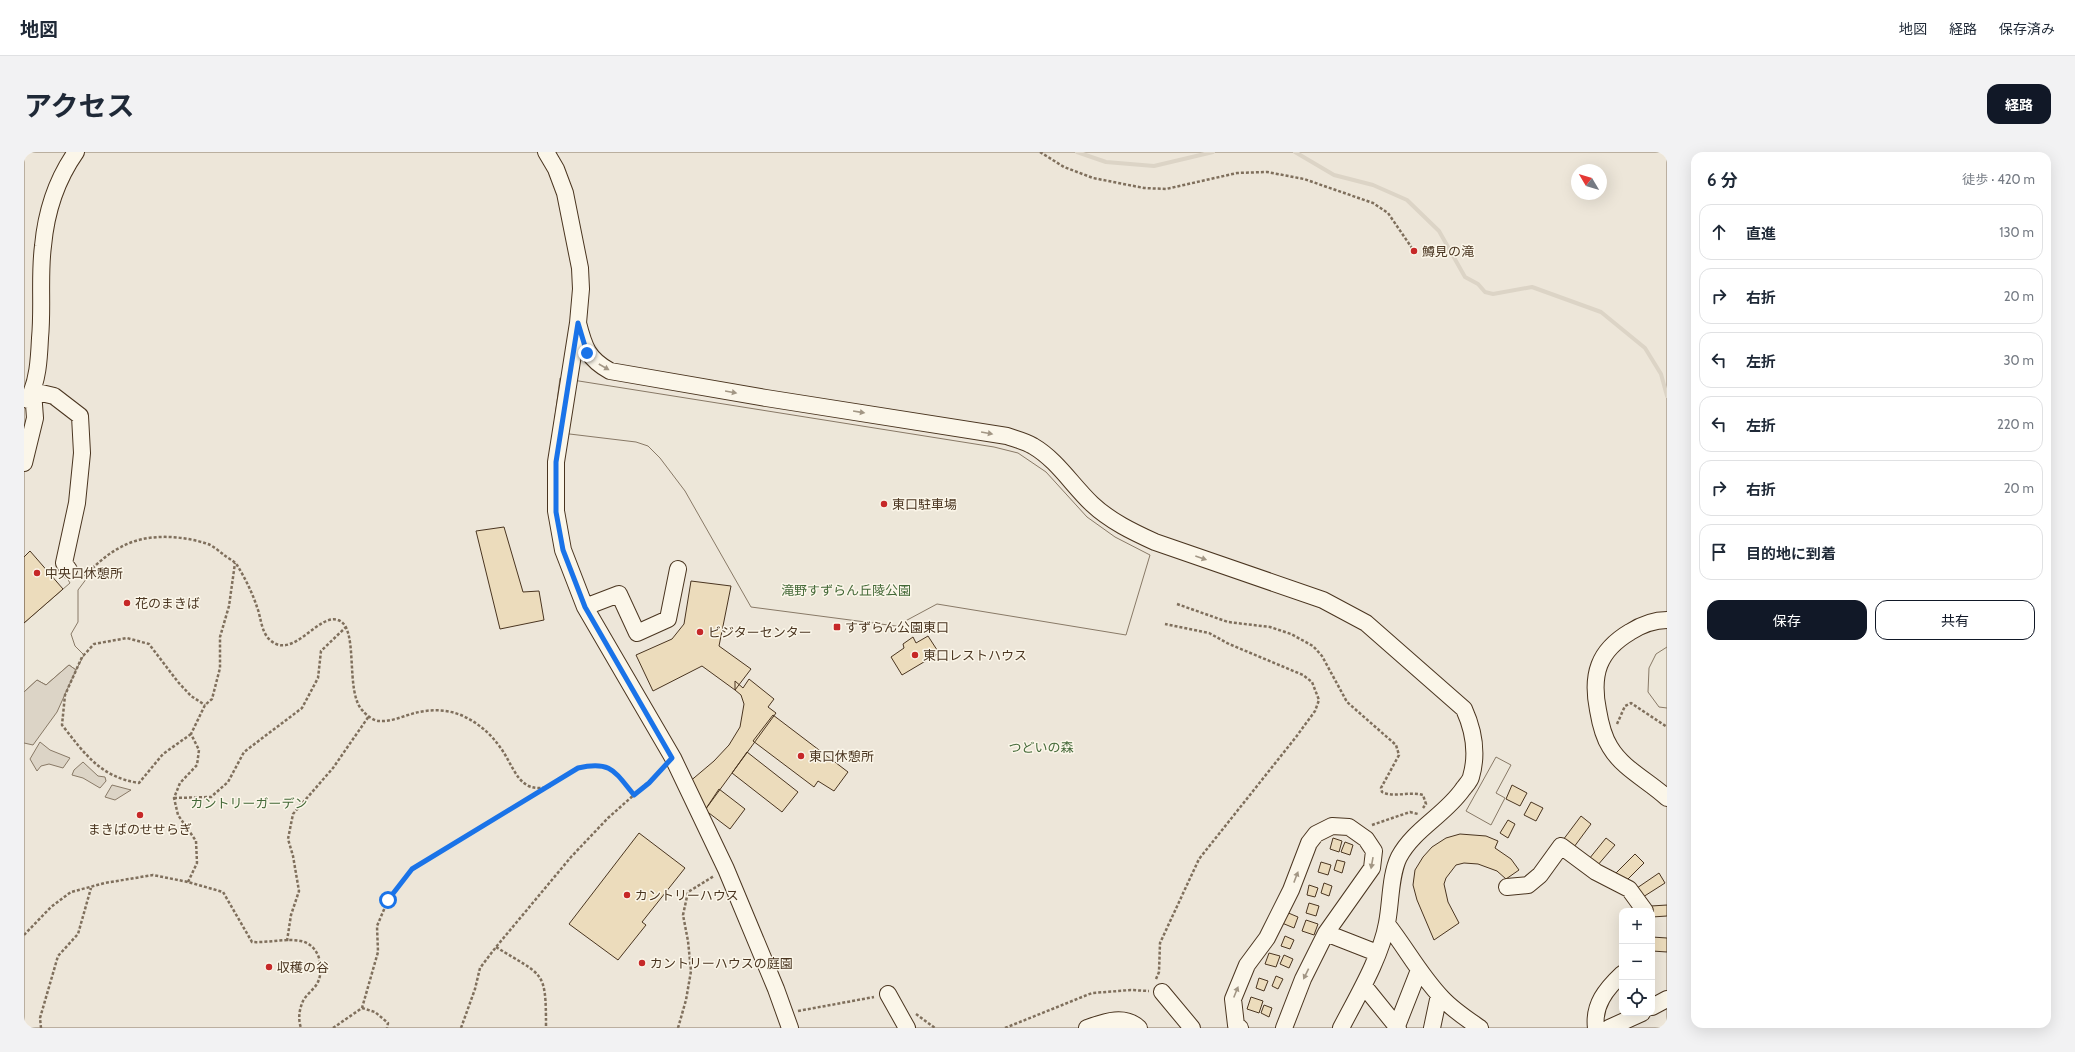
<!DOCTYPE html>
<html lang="ja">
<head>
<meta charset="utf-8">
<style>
	body { margin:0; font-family:Cabin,"Noto Sans JP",sans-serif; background:#f2f2f3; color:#1f2937 }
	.controls { position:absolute; right:12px; bottom:12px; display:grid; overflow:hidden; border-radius:8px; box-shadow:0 4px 16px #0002 }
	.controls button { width:36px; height:36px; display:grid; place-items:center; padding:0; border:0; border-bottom:1px solid #e0e1e3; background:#fff; color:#1f2937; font:20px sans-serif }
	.compass { position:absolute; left:1547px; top:12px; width:36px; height:36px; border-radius:50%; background:#fff; box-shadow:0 4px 16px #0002; rotate:308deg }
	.stop { position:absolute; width:12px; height:12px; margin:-9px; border:3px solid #1a73e8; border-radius:50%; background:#fff }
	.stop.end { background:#1a73e8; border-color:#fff; box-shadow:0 1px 4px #0008 }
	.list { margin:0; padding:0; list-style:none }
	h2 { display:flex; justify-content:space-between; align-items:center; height:52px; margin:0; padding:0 16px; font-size:17px }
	h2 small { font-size:13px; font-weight:400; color:#747a83 }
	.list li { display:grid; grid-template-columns:26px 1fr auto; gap:12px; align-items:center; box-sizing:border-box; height:56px; margin:0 8px 8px; padding:0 8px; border:1px solid #e0e1e3; border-radius:12px }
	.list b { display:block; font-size:15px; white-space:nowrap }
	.list em { font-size:13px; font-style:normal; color:#747a83 }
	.actions { display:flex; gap:8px; padding:12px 16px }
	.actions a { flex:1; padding:9px 0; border:1px solid #111827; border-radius:12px; text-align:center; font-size:14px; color:#111827 }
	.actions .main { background:#111827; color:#fff }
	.icon { flex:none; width:22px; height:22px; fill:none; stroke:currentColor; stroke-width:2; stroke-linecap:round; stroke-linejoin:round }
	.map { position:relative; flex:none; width:1643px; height:876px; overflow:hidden; border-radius:12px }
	header { display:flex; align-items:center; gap:24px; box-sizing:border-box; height:56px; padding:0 20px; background:#fff; border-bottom:1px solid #e0e1e3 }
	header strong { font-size:19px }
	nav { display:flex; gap:22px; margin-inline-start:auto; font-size:14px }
	.intro { display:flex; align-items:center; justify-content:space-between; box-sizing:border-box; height:96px; padding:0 24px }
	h1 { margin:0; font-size:28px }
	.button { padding:10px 18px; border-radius:12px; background:#111827; color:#fff; font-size:14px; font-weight:700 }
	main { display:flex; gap:24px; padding:0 24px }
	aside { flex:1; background:#fff; border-radius:12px; box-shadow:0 4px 16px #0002 }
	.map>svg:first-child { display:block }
	.green { fill:#ede6d9; stroke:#887966; fill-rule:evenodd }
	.parking { fill:#ede7d9; stroke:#887966 }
	.water { fill:#dcd4c6; stroke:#887966 }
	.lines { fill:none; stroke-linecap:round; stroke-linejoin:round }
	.stream { stroke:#dcd4c6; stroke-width:4 }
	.building { fill:#ecdcbc; stroke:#4a3520 }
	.minor-casing { stroke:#4a3520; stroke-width:18 }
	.path { stroke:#7f6f5c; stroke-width:2.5; stroke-dasharray:3 2; stroke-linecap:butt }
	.minor { stroke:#fbf6e9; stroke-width:16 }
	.oneway { fill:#a29684 }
	.route { stroke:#1a73e8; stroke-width:5 }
	.poi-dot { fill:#c62828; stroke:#fbf6e9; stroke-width:1.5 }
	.labels { text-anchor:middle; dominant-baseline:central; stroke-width:3; stroke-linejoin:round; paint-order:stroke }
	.poi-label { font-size:13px; fill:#4a3520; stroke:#fbf6e9; text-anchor:start }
	.park-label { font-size:13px; fill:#436837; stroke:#fbf6e9 }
</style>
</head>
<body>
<header>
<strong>地図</strong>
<nav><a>地図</a><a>経路</a><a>保存済み</a></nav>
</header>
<div class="intro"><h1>アクセス</h1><a class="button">経路</a></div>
<main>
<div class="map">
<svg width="1643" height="876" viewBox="0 0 1643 876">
	<rect width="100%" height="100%" fill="#fbf6e9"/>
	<!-- green -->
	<path class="green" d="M0 0H1643V876H0ZM1553 18H1577V42H1553ZM1598 759H1628V861H1598Z"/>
	<!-- parking -->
	<path class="parking" d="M536 226 970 295 994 301 1022 320 1063 365 1091 385 1126 403 1102 483 913 452 872 474 727 455 661 339 636 306 624 294 612 290 529 280Z
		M50 413 63 426 54 438V470L47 482 51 494 60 503 52 518 45 513 22 533 13 528 0 540V471L46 431 40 421Z
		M1643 495V556L1635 555 1624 540 1625 516 1632 502Z
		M1472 605 1487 613 1472 641 1481 646 1467 673 1442 659Z"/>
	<!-- water -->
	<path class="water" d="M45 513 52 518 33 560 9 593 0 591V540L13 528 22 533Z
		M16 590 26 598 46 606 39 616 25 612 17 614 13 619 6 607Z
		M59 610 74 624 81 625 82 629 76 636 59 626 48 623 50 618Z
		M88 633 107 638 91 648 81 645Z"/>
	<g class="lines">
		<!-- stream -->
		<path class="stream" d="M1053 0 1082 10 1130 14 1189 0
			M1271 0 1310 23 1349 33 1383 48 1415 79 1441 125 1454 132 1461 140 1469 142 1508 135 1577 160 1621 196 1637 222 1643 244"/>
	</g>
	<!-- building -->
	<path class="building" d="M480 375 499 440 515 439 520 468 476 477 452 379Z
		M6 399 39 437 0 471V405Z
		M667 429 707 434 695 494 727 517 711 538 678 514 629 539 612 503 648 487 660 472Z
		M904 484 915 501 878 523 867 505 880 496 879 492 889 485 892 491Z
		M725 527 750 547 744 555 752 561 681 658 664 631 690 609 705 593 716 575 720 552 717 543 711 538V529L719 536Z
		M749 563 824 620 810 639 794 629 790 635 729 589Z
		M723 600 774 640 758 660 708 621Z
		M1488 633 1503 641 1496 654 1482 647Z
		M695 637 721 657 706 677 681 658Z
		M1507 650 1519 656 1512 669 1500 663Z
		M1557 664 1567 672 1550 695 1539 688Z
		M1484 668 1491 672 1484 686 1476 681Z
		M615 681 661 716 618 770 622 773 594 808 545 772Z
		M1436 682 1462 684 1474 689 1471 696 1487 707 1495 718 1482 727 1473 719 1454 712 1440 711 1432 713 1422 726 1420 732 1424 750 1435 771 1410 788 1393 748 1389 733 1391 718 1399 705 1408 695 1422 686Z
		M1309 686 1318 689 1315 700 1306 697Z
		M1582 686 1591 693 1573 714 1565 707Z
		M1321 690 1329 693 1326 703 1317 700Z
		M1611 702 1620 711 1601 730 1592 721Z
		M1313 708 1321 710 1318 721 1310 718Z
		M1297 710 1307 713 1304 723 1294 720Z
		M1635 721 1641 731 1619 745 1613 736Z
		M1300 731 1308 734 1305 744 1297 741Z
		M1285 733 1294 736 1291 745 1283 743Z
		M1285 751 1295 754 1292 764 1282 761Z
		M1643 753V764L1628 765 1627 754Z
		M1262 760 1274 765 1270 776 1258 771Z
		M1282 768 1294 772 1290 783 1278 779Z
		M1261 784 1270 788 1266 797 1257 794Z
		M1628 785 1643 786V800L1628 799Z
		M1245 801 1256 804 1252 815 1241 812Z
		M1260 803 1269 807 1265 816 1256 812Z
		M1252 824 1259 827 1254 837 1248 834Z
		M1235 826 1244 829 1240 839 1232 836Z
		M1227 845 1239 849 1235 861 1223 857Z
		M1240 853 1248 856 1245 865 1237 861Z"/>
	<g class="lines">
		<!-- minor casing -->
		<g class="minor-casing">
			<path id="minor" d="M522 0 532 17 541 41 556 116 557 137 554 171 532 310V359L539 398 561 455 649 606 702 717 752 837 766 876
				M554 171C560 195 564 207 586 219L742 246 983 284C991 287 1001 289 1009 294 1033 308 1048 333 1068 352 1086 369 1109 380 1131 390L1299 448 1342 471 1440 557C1450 579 1454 601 1447 625 1446 629 1442 633 1439 637 1421 663 1390 677 1375 705 1366 723 1367 751 1363 771 1357 805 1333 845 1317 876
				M4 248C14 229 15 207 16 186 19 155 15 124 19 94 22 61 33 27 52 0
				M0 311 11 266 9 239 30 244 56 264 58 301 53 351 40 411 45 418
				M561 455 595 442 613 481 644 467 654 417
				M1643 468C1630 468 1617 473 1606 480 1574 499 1567 523 1574 558 1576 570 1579 584 1586 595 1599 617 1625 629 1643 646
				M1483 735 1504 733 1516 723 1537 694 1572 720 1605 737 1621 759
				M1363 772C1382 796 1396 823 1418 846 1429 858 1443 867 1456 876
				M1302 781 1353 801
				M1340 834 1374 876
				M1138 840 1168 876
				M864 842 883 876
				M1628 855 1643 847
				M1373 874 1395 818
				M1063 876C1080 870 1100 862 1115 876
				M1216 876 1212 873 1209 847 1223 813 1243 786 1267 738 1285 691 1292 682 1308 674 1325 675 1342 687 1350 699 1348 716 1302 781 1279 827 1260 876
				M1408 876 1415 843
				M1572 876C1569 853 1582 837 1598 822
				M1585 876 1618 861"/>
		</g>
		<!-- path -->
		<path class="path" d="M1016 0 1040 15 1069 26 1120 36 1142 37 1213 21 1243 20 1280 27 1349 51 1364 61 1390 99
			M61 423C72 413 83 402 97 395 122 381 157 383 184 392 189 394 195 399 200 403 204 406 210 409 213 413 221 426 228 440 233 455 237 465 237 480 246 488 269 509 294 461 314 468 336 475 320 541 339 559 342 563 350 569 355 569 367 570 379 564 391 561 406 557 424 557 439 564 454 571 466 581 476 595 491 615 494 644 527 634
			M1153 452 1204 470 1246 475 1267 482 1289 494 1298 504 1323 550 1372 593 1375 603 1357 636 1358 640C1370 646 1385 639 1399 643L1402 652 1399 656
			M1593 572 1601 554 1607 551 1643 575
			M167 582 139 602 115 631C76 625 61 602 38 573L41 543 58 505 70 492 103 486 125 492 154 530 167 544 181 553
			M150 646 187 645 204 630 220 600 278 556 294 526 297 499 322 475
			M1348 673 1386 660 1394 662
			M164 730 173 711 172 689 154 663 150 646 156 631 173 613 175 598 167 582 181 553 188 547 196 516V485L205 454 211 411
			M0 783 27 755 47 740 81 731 129 723 164 730 199 740 228 790C244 791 262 786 277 789 296 793 301 817 293 832 289 838 282 843 279 849 275 858 274 867 277 876
			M263 789 267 763 275 739 269 704 264 687 269 662 309 616 345 564
			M472 795C520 825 522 817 522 876
			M1132 827 1135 820 1136 791 1175 707 1272 585 1291 559 1295 548 1288 530 1279 523 1205 492 1185 481 1141 472
			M338 856 351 860 364 871 363 876
			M774 859 850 845
			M892 862 911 876
			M17 876 16 866 34 804 54 782 67 736
			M309 876 338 856 354 800 353 774 364 748 388 717 554 616C587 608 591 620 610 643
			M437 876 451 837 456 816 472 795 547 705 584 666 639 617
			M654 876 662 848 667 819 664 789 659 763 664 740 690 724
			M981 876 1068 841 1107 838 1125 839"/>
		<!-- minor -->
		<use href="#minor" class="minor"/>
	</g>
	<!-- one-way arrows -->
	<defs><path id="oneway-solid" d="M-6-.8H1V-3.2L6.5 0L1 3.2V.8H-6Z"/></defs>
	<g class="oneway">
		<use href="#oneway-solid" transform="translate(580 215) rotate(30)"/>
		<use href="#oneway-solid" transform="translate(707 240) rotate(10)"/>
		<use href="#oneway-solid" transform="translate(835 260) rotate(9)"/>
		<use href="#oneway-solid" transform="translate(963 281) rotate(10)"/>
		<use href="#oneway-solid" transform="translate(1177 406) rotate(19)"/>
		<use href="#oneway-solid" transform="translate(1348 711) rotate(100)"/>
		<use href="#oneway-solid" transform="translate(1272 725) rotate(-69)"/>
		<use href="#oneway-solid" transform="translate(1282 822) rotate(116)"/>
		<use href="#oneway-solid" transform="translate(1212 840) rotate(-68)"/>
	</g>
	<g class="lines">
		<!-- route -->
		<path class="route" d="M364 748 388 717 554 616C587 608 591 620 610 643L625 631 648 606 561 455 539 398 532 360V310L554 171 563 201"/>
	</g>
	<!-- markers -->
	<g class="poi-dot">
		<circle cx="1390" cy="99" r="4"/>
		<circle cx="860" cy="352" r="4"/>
		<circle cx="13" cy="421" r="4"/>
		<circle cx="103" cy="451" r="4"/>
		<rect x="809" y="471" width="8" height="8" rx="2"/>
		<circle cx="676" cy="480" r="4"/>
		<circle cx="891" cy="503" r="4"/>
		<circle cx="777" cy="604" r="4"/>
		<circle cx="116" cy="663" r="4"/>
		<circle cx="603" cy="743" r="4"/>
		<circle cx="618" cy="811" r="4"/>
		<circle cx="245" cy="815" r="4"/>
	</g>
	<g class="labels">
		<!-- poi labels -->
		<g class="poi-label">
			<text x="1398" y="99">鱒見の滝</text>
			<text x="868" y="352">東口駐車場</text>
			<text x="21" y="421">中央口休憩所</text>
			<text x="111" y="451">花のまきば</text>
			<text x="821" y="475">すずらん公園東口</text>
			<text x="684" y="480">ビジターセンター</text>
			<text x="899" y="503">東口レストハウス</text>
			<text x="785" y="604">東口休憩所</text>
			<text x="116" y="677" text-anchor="middle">まきばのせせらぎ</text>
			<text x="611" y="743">カントリーハウス</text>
			<text x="626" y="811">カントリーハウスの庭園</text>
			<text x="253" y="815">収穫の谷</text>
		</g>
		<!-- park labels -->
		<g class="park-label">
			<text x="822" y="438">滝野すずらん丘陵公園</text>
			<text x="1017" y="595">つどいの森</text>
			<text x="225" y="651">カントリーガーデン</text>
		</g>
	</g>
</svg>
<div class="controls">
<button>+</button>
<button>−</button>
<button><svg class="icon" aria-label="locate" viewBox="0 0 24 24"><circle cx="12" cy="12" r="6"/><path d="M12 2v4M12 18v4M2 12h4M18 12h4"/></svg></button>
</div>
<svg class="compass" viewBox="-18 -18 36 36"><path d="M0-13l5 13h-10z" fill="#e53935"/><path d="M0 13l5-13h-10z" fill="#747a83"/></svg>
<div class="stop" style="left:364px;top:748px"></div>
<div class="stop end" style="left:563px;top:201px"></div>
</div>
<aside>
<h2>6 分<small>徒歩 · 420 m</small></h2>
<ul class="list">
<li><svg class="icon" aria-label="ahead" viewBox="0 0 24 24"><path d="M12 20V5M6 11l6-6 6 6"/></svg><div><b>直進</b></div><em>130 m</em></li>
<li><svg class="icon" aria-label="right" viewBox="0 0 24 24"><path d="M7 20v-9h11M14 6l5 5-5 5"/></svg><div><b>右折</b></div><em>20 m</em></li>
<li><svg class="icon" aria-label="left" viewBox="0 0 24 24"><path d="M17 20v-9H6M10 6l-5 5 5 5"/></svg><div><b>左折</b></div><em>30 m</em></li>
<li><svg class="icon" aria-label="left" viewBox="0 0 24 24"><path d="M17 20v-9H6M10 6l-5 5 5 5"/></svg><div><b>左折</b></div><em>220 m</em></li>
<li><svg class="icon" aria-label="right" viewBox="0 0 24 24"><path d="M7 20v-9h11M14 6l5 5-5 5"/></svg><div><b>右折</b></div><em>20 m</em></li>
<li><svg class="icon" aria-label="arrive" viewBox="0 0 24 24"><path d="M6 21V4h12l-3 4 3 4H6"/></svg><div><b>目的地に到着</b></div></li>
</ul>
<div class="actions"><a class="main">保存</a><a>共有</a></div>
</aside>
</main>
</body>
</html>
